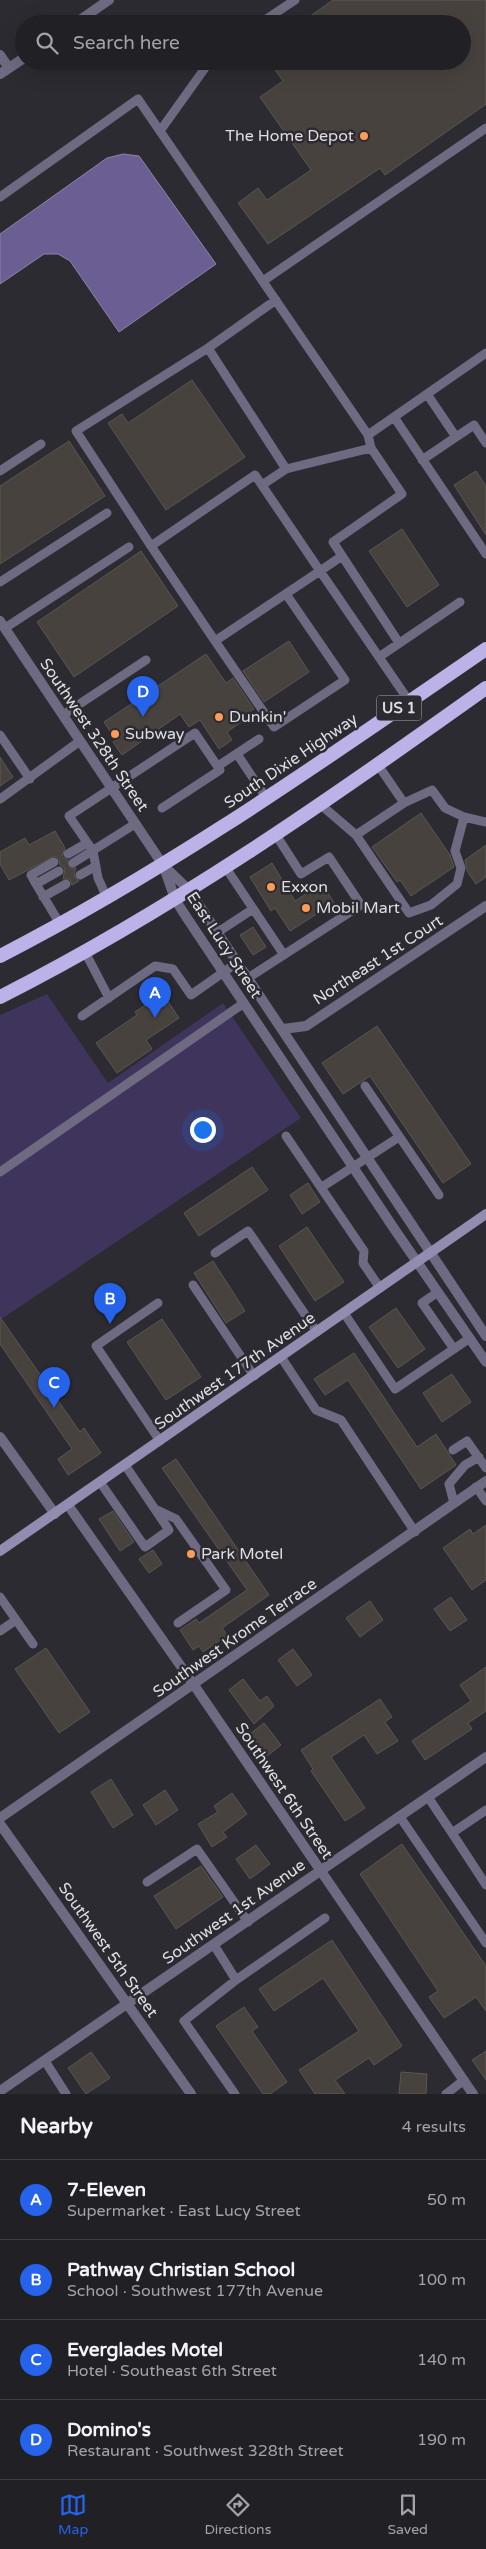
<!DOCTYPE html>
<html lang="en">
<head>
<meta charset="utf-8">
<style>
	body { margin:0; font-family:"Varela Round",sans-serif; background:#2d2d32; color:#f1f3f6 }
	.you { position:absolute; left:202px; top:1129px; width:18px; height:18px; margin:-12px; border:4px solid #fff; border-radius:50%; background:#1a73e8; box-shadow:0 0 0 8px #1a73e833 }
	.badge { display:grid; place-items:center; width:32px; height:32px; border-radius:50%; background:#2563eb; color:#fff; font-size:16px; font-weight:700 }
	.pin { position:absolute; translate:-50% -41px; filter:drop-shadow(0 1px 2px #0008) }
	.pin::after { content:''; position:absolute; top:26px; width:18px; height:15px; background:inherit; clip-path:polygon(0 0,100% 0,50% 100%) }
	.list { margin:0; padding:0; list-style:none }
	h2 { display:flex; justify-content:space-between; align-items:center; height:65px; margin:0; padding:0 20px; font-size:21px }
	h2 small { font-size:16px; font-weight:400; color:#a2a3a7 }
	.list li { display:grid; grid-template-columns:32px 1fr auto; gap:15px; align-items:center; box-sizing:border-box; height:80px; padding:0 20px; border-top:1px solid #3e3e42 }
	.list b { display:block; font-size:19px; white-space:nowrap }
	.list p { margin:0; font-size:16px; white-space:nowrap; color:#a2a3a7 }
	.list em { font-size:16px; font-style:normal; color:#a2a3a7 }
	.icon { flex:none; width:28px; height:28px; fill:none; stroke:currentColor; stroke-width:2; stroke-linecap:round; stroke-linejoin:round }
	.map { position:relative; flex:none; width:486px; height:2094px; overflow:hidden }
	.search { position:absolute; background:#212025; box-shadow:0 5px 20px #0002; left:15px; right:15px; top:15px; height:55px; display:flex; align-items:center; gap:12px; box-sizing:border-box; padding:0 18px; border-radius:28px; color:#a2a3a7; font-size:19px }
	.sheet { height:385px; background:#212025 }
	nav { display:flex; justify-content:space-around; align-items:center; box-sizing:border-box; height:70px; border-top:1px solid #3e3e42; background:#212025; font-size:14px; color:#a2a3a7 }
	nav a { display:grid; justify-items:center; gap:2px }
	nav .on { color:#2563eb }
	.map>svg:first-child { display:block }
	.green { fill:#3e345c }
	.water { fill:#6a5e92; stroke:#8d84aa }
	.building { fill:#48423f; stroke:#5c5652 }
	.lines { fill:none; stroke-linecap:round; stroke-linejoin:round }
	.service { stroke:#6e6a81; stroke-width:9 }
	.minor { stroke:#6e6a81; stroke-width:10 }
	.tertiary { stroke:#6e6a81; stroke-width:10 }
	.secondary { stroke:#938cb1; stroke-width:10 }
	.trunk { stroke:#bdb2e7; stroke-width:14 }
	.poi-dot { fill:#fd9c56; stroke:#2c2b31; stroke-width:2 }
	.labels { text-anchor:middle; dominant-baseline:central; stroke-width:5; stroke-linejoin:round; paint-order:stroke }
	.shield { fill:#2c2b31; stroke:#a9a8ad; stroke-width:1 }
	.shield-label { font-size:15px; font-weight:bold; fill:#dfdee2 }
	.poi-label { font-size:16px; fill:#dfdee2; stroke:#2c2b31; text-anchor:start }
	.street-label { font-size:16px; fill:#dfdee2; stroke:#2c2b31 }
</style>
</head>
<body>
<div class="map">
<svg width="486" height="2094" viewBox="0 0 486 2094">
	<rect width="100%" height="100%" fill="#2c2b31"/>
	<!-- green -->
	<path class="green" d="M47 994 108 1083 223 1003 301 1118 0 1320V1015Z"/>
	<!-- water -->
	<path class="water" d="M123 154 139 156 216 264 119 332 70 261 58 254H44L0 284V234L107 158Z"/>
	<!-- building -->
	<path class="building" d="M333 0H486V104L385 175 380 168 268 244 238 203 258 188 267 200 311 170 260 97 283 81 269 61H462V24H299Z
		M192 380 245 457 166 510 108 423 122 414 128 423Z
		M69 441 105 496 0 564V486Z
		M476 471 486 486V535L454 485Z
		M402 529 439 585 407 607 369 551Z
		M141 551 178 606 74 677 37 622Z
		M289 641 309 672 264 702 243 671Z
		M206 654 226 683 233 678 254 709 246 714 248 717 227 732 232 740 219 749 200 720 189 727 180 714 122 755 113 742 116 740 104 722Z
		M0 757 13 777 0 786Z
		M421 813 450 855 454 867 411 896 400 880 397 882 372 847Z
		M55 831 65 848 62 857 68 860 70 868H76L74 875 79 881 72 885 70 879H63L65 868 60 865 59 859 55 856 9 880 0 864V852L25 838 29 845Z
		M486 845V877L476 884 467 871 465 860Z
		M272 863 295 901 317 887 321 893 326 890 334 903 290 931 275 908 271 911 250 877Z
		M253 927 266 947 253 955 240 935Z
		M165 997 179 1018 146 1040 152 1049 117 1073 96 1043 137 1015 135 1012 156 998 158 1001Z
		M377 1026 471 1164 443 1183 370 1076 343 1094 322 1063Z
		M252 1167 268 1190 199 1236 184 1213Z
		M308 1183 320 1202 302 1214 290 1195Z
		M307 1227 344 1282 315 1301 279 1246Z
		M213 1261 245 1311 226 1323 194 1273Z
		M396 1308 425 1349 398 1368 369 1327Z
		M0 1317 80 1432 84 1428 101 1453 68 1475 58 1459 72 1449 0 1344Z
		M162 1319 201 1377 166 1400 127 1342Z
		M354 1353 417 1447 436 1434 456 1465 421 1489 348 1380 325 1395 314 1379Z
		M452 1374 471 1402 442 1422 423 1393Z
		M176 1459 269 1595 222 1628 227 1635 203 1652 199 1646 193 1650 180 1630 196 1619 199 1623 247 1590 162 1468Z
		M113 1511 134 1542 120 1551 99 1519Z
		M486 1525V1580L472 1590 443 1548 470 1529 473 1534Z
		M153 1550 162 1564 149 1573 139 1559Z
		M451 1597 467 1620 450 1631 434 1609Z
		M370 1601 383 1620 360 1637 346 1618Z
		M46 1648 90 1712 59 1733 15 1669Z
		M293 1649 312 1675 297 1686 278 1660Z
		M486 1667V1711L468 1723 472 1729 425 1760 412 1741 471 1701 460 1685Z
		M243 1679 260 1701 267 1696 274 1706 254 1724 229 1690Z
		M380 1699 392 1717 385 1722 398 1741 377 1754 364 1735 331 1757 365 1808 345 1821 311 1771 313 1769 301 1750Z
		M264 1723 281 1745 267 1756 250 1734Z
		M111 1779 133 1815 113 1828 91 1792Z
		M165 1790 178 1810 156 1825 143 1805Z
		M232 1793 247 1814 223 1832 227 1837 212 1847 198 1824 218 1812 214 1806Z
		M402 1844 486 1966V2011L476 1997 444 2018 429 1997 438 1991 360 1874Z
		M256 1845 270 1864 250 1879 236 1859Z
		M201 1866 223 1897 176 1929 154 1896Z
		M332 1940 402 2046 374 2065 369 2058 335 2080 345 2094H315L299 2070 359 2031 323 1978 274 2011 259 1989Z
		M244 2007 258 2027 252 2031 287 2082 270 2094H263L216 2026Z
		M486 2051V2080L472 2060Z
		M91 2052 110 2078 86 2094 68 2068Z
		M401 2072 427 2074 426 2094H399Z"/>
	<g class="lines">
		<!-- service -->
		<path class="service" d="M259 24 295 0
			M160 131 210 61
			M0 197 138 99 368 435 371 448
			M263 281 486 128
			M208 348 276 300
			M427 394 456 437 474 425 486 443
			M394 417 486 554
			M368 435 486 353
			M422 460 456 437
			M286 469 371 448 402 494 333 542 399 643
			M0 471 41 444
			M151 546 76 431 208 348 286 469 262 485
			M0 582 107 513
			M286 594 345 680 274 727 215 641 320 571 409 701
			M5 628 129 547
			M215 641 151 546 255 475 320 571 342 556
			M379 657 460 602
			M63 715 146 660
			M0 735 30 779
			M237 754 267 799
			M378 765 404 803
			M218 766 259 739
			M432 790 445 808 464 817 455 851 461 868 457 884 431 905 409 913 356 835 404 803Z
			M0 799 80 741
			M321 805 356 835
			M464 817 486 822
			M68 854 87 843
			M73 863 135 824
			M226 868 284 955
			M59 871 36 884 60 924
			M80 875 96 866
			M36 884 31 875 54 862
			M43 897 66 884
			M107 898 98 878 93 851 69 816 195 733 220 770 162 808
			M218 932 253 909
			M85 952 109 998
			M248 978 361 905 329 857 301 874 276 835
			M82 1016 155 966 173 969 191 995 238 962
			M365 1086 439 1195
			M286 1136 364 1251 363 1263 380 1288
			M0 1172 244 1003
			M322 1187 399 1137
			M215 1253 248 1231 317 1332
			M193 1285 254 1376
			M438 1292 422 1303 454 1349
			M158 1303 96 1346 160 1441
			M344 1313 395 1389 470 1338
			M281 1357 316 1410 341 1420 415 1532
			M453 1450 467 1441 486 1468
			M100 1482 145 1547 169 1530 125 1465
			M476 1487 486 1501
			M454 1503 449 1484 465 1465 479 1457
			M155 1509 176 1519 226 1590 178 1623
			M0 1597 33 1644
			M0 1631 16 1620
			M428 1797 452 1833 486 1810
			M400 1817 486 1943
			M452 1833 486 1885
			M147 1882 197 1849 248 1922
			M214 1945 236 1980 325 1918
			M45 2061 66 2094
			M235 2094 184 2021 236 1980
			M446 2094 464 2080"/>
		<!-- minor -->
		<path class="minor" d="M74 24 109 0
			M0 55 9 68
			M0 74 24 58
			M283 1029 306 1026 486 906
			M0 1437 55 1514
			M68 1505 194 1685 473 2094
			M0 1818 486 1481
			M0 1824 191 2094
			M0 2091 486 1757"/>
		<!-- tertiary -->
		<path class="tertiary" d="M0 621 163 865 189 890 486 1336
			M164 867 175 899 183 912 395 1230 486 1362"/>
		<!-- secondary -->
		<path class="secondary" d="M0 1551 486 1214"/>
		<!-- trunk -->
		<path class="trunk" d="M0 956C172 868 327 758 486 649
			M0 997C172 910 329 800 486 688"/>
	</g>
	<!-- markers -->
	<g class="poi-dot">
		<circle cx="364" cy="136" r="5"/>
		<circle cx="219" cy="717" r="5"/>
		<circle cx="115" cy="734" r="5"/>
		<circle cx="271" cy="887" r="5"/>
		<circle cx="306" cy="908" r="5"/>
		<circle cx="191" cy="1554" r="5"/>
	</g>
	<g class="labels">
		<!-- shield labels -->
		<rect class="shield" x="376.5" y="695.5" width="45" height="25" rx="4"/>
		<g class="shield-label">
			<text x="399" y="708">US 1</text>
		</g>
		<!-- poi labels -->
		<g class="poi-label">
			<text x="354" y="136" text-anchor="end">The Home Depot</text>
			<text x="229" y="717">Dunkin'</text>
			<text x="125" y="734">Subway</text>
			<text x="281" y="887">Exxon</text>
			<text x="316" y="908">Mobil Mart</text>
			<text x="201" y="1554">Park Motel</text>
		</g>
		<!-- street labels -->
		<g class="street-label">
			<text transform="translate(94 735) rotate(56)">Southwest 328th Street</text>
			<text transform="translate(291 761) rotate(-34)">South Dixie Highway</text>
			<text transform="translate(224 945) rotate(57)">East Lucy Street</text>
			<text transform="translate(378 960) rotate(-33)">Northeast 1st Court</text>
			<text transform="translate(235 1371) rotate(-35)">Southwest 177th Avenue</text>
			<text transform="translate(235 1638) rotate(-35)">Southwest Krome Terrace</text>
			<text transform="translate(284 1791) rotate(56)">Southwest 6th Street</text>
			<text transform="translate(234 1912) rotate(-35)">Southwest 1st Avenue</text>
			<text transform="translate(108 1950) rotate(55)">Southwest 5th Street</text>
		</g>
	</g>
</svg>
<div class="you"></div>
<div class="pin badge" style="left:155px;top:1018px">A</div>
<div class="pin badge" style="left:110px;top:1324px">B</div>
<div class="pin badge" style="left:54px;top:1408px">C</div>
<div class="pin badge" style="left:143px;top:717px">D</div>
<div class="search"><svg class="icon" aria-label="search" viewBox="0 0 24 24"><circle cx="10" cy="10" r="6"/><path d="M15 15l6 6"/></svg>Search here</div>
</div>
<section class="sheet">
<h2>Nearby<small>4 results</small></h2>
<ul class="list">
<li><span class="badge">A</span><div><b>7-Eleven</b><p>Supermarket · East Lucy Street</p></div><em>50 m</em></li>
<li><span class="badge">B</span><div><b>Pathway Christian School</b><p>School · Southwest 177th Avenue</p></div><em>100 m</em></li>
<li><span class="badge">C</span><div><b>Everglades Motel</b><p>Hotel · Southeast 6th Street</p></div><em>140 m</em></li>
<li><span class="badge">D</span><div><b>Domino's</b><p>Restaurant · Southwest 328th Street</p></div><em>190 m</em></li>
</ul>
</section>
<nav>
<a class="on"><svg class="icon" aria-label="map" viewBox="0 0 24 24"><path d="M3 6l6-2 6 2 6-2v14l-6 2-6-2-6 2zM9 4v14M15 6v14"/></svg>Map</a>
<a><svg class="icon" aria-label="directions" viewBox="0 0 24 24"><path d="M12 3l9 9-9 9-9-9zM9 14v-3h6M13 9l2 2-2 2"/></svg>Directions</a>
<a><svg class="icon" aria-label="saved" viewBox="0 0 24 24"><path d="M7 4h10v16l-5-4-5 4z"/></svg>Saved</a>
</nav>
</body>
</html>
